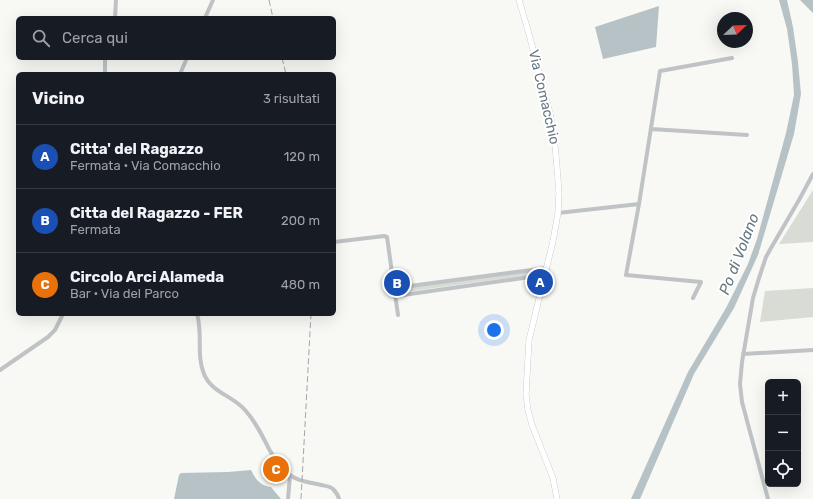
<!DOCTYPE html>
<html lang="it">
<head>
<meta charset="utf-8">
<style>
	body { margin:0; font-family:Rubik,sans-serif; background:#20242c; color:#f1f3f6 }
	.controls { position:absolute; right:12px; bottom:12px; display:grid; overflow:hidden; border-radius:6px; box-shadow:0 4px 16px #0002 }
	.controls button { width:36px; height:36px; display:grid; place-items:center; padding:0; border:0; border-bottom:1px solid #363941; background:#171b24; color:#f1f3f6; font:20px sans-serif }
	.compass { position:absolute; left:717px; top:12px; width:36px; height:36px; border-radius:50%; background:#171b24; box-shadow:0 4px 16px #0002; rotate:67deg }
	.you { position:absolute; left:494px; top:330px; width:14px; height:14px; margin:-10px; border:3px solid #fff; border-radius:50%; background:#1a73e8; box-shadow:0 0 0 6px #1a73e833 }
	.badge { display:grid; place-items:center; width:26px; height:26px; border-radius:50%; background:#db2777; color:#fff; font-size:13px; font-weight:700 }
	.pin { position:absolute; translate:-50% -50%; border:2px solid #fff; box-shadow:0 1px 4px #0006 }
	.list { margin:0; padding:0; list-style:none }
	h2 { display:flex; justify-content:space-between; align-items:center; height:52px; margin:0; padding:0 16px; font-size:17px }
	h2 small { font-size:13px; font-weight:400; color:#9ea1a6 }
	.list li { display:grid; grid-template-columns:26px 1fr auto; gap:12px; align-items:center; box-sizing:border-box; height:64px; padding:0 16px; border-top:1px solid #363941 }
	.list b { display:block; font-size:15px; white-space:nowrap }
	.list p { margin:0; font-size:13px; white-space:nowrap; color:#9ea1a6 }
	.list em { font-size:13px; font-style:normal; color:#9ea1a6 }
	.icon { flex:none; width:22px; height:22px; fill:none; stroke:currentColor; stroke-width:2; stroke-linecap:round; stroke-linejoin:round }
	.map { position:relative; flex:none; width:813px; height:499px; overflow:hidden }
	.search { position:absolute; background:#171b24; box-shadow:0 4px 16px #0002; left:16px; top:16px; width:320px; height:44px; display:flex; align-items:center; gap:10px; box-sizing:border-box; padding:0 14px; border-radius:6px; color:#9ea1a6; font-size:15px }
	.panel { position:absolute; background:#171b24; box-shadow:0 4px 16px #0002; left:16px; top:72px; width:320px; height:244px; border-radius:6px }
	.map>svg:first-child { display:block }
	.green { fill:#d8dcd5 }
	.water { fill:#b6c2c5 }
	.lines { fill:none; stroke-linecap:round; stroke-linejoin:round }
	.major-casing { stroke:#b2b7ba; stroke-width:6 }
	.minor { stroke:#bfc3c6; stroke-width:4 }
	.major { stroke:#fff; stroke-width:5.5 }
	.rail { stroke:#a1a7ac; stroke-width:1; stroke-dasharray:6 3; stroke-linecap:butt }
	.labels { text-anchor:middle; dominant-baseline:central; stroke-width:4; stroke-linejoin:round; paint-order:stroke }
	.street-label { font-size:14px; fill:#697983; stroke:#fff }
	.water-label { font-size:15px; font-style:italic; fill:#65797f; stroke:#fff }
</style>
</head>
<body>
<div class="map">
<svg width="813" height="499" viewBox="0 0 813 499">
	<rect width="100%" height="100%" fill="#f8f8f5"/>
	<!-- green -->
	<path class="green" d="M813 190V242L779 244Z
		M536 271 537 274 405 292H398L397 285H403L409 287Z
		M813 288V317L760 322 765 291Z"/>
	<!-- water -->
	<path class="water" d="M779 0H787L793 27 798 62 801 94 794 134 758 255 734 308 694 374 640 499H631L688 372 726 308 748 264 757 239 786 133 794 95 792 64 787 29Z
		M800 0H813V13Z
		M659 6 656 47 603 59 595 27Z
		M251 470C255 479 261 486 271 487L281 499H174L179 475 181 473 228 472Z"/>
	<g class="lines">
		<!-- major casing -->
		<g class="major-casing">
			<path id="major" d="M519 0 527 27 550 113 554 135 557 167 559 193 558 213 553 241 529 340 526 394 528 410 532 425 553 478 557 499"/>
		</g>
		<!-- minor -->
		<path class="minor" d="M115 18 116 0
			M205 18 213 0
			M105 58V74
			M180 74 187 58
			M651 129 747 135
			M639 204 626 275 701 282 693 298
			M558 213 639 204 660 71 732 58
			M334 242 384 236 387 237 398 315
			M393 281 399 280 410 286 547 268
			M396 296 537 276 544 277
			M197 314C203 333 196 355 204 374 211 392 233 396 245 410 255 421 262 435 269 449 274 457 278 465 285 471 295 481 308 482 321 485 325 486 330 486 333 489 336 492 338 495 339 499
			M743 354 813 350
			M0 370 48 337 55 330 63 314
			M288 499 290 476
			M768 499 742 402 740 384 742 362 753 298 759 278 766 257 771 248 799 200 813 174"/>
		<!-- major -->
		<use href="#major" class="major"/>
		<!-- rail -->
		<path class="rail" d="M269 0 273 18
			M282 58 286 74
			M301 499 311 314"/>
	</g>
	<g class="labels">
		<!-- street labels -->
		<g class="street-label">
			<text transform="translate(544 97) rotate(77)">Via Comacchio</text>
		</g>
		<!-- water labels -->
		<g class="water-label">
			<text transform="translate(739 254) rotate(-69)">Po di Volano</text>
		</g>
	</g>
</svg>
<div class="controls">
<button>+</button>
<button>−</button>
<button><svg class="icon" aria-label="locate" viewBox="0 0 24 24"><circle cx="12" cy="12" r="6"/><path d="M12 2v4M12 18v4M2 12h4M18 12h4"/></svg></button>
</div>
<svg class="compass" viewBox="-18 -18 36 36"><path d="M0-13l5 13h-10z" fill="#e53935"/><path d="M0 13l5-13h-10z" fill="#9ea1a6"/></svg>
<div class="you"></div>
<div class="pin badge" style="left:540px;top:282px;background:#1a4fb4">A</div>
<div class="pin badge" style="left:397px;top:283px;background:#1a4fb4">B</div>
<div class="pin badge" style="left:276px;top:469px;background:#e8710a">C</div>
<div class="search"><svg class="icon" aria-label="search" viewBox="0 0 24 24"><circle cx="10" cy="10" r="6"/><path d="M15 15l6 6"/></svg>Cerca qui</div>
<section class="panel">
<h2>Vicino<small>3 risultati</small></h2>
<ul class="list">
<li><span class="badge" style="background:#1a4fb4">A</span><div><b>Citta' del Ragazzo</b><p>Fermata · Via Comacchio</p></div><em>120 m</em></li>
<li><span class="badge" style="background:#1a4fb4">B</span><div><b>Citta del Ragazzo - FER</b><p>Fermata</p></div><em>200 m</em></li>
<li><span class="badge" style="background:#e8710a">C</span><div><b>Circolo Arci Alameda</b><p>Bar · Via del Parco</p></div><em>480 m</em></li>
</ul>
</section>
</div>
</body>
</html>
